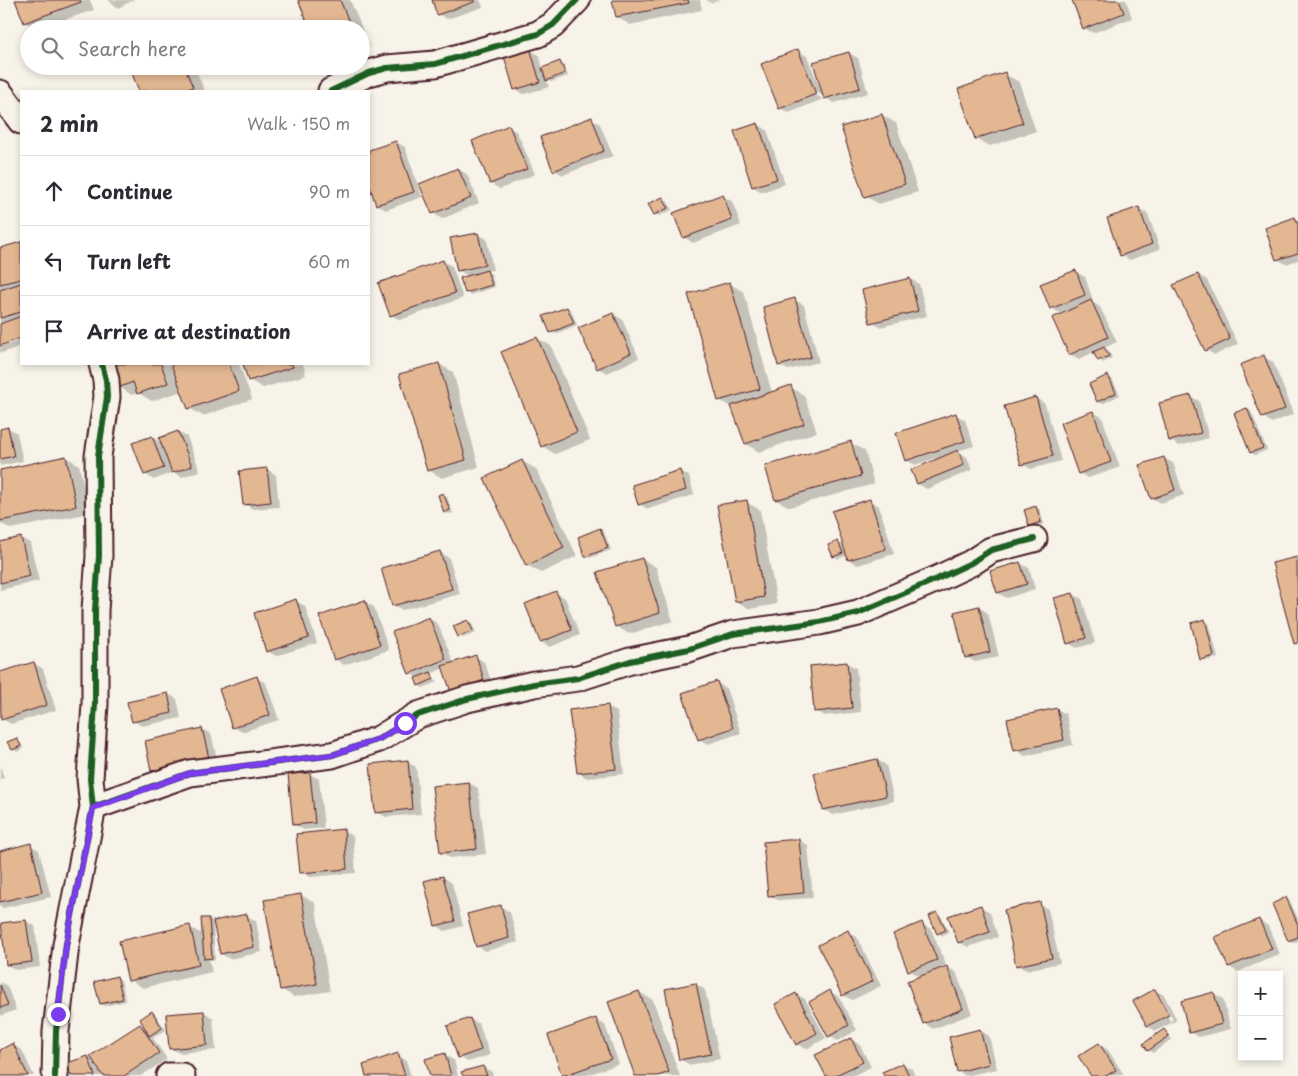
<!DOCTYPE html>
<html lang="en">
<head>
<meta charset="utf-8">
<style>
	body { margin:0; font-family:"Playpen Sans",sans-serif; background:#f7f7f7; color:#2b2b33 }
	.controls { position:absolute; right:15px; bottom:15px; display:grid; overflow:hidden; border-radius:0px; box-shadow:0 2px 8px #0003 }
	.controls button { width:45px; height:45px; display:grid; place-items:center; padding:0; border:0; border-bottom:1px solid #e1e1e2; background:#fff; color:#2b2b33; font:25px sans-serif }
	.stop { position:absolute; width:15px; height:15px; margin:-11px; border:4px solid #7c3aed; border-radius:50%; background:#fff }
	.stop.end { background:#7c3aed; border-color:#fff; box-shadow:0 1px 5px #0008 }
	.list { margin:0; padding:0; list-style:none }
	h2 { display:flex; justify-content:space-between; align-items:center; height:65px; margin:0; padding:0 20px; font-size:21px }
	h2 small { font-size:16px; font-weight:400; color:#7c7c81 }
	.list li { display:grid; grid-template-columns:32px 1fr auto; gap:15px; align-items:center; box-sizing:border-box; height:70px; padding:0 20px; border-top:1px solid #e1e1e2 }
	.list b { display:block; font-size:19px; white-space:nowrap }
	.list em { font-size:16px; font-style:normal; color:#7c7c81 }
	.icon { flex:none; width:28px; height:28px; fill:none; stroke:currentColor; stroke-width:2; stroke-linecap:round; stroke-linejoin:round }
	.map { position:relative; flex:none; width:1298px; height:1076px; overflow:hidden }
	.search { position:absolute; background:#fff; box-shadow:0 2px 8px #0003; left:20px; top:20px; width:350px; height:55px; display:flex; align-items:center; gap:12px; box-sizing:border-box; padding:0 18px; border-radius:28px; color:#7c7c81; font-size:19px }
	.panel { position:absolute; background:#fff; box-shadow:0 2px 8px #0003; left:20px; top:90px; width:350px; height:275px; border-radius:0px }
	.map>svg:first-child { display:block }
	.shadow { fill:#0003; fill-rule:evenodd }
	.building { fill:#e2b792; stroke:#4a1f2b }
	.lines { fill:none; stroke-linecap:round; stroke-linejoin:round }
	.minor-casing { stroke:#4a1f2b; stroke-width:29 }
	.minor { stroke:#f7f3e8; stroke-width:25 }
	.cycleway-casing { stroke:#f7f3e8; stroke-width:9 }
	.cycleway { stroke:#1b5e20; stroke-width:6 }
	.route { stroke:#7c3aed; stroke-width:6 }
</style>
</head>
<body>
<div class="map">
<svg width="1298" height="1076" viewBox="0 0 1298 1076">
	<rect width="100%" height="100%" fill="#f7f3e8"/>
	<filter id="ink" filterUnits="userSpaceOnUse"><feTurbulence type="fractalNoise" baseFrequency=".02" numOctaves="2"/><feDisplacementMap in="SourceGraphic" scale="10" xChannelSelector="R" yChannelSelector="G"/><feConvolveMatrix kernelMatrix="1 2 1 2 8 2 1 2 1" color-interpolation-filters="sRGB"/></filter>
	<g filter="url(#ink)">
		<!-- shadow -->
		<path class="shadow" d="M16 0H90L94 10 36 29 25 22Z
			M108 0H134L118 8Z
			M299 0H350L370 47 361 51V29H311Z
			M433 0H480L483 7 447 19 438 14Z
			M613 0H700L702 10 630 25 617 17Z
			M706 0H720L711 3Z
			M1073 0H1126L1132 18 1093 33 1084 28Z
			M530 50 539 55 543 69 560 63 564 65 568 76 551 82 546 79 549 87 524 94 515 89Z
			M798 51 807 56 820 88 849 53 858 58 868 93 834 103 811 89 810 92 823 99 789 113 780 108Z
			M130 66H194L205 91H141Z
			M1005 74 1019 82 1036 131 990 146 976 139Z
			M882 115 896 123 918 192 879 204 865 196Z
			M591 119 600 124 613 156 563 175 554 170Z
			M758 124 767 130 785 184 762 192 753 187Z
			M508 127 517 132 535 174 500 189 491 184Z
			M396 142 405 147 422 197 386 210 377 204 369 180V152Z
			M458 169 467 174 479 203 442 219 433 213Z
			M722 196 732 201 741 225 693 243 684 237Z
			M663 198 667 200 672 210 659 216 655 214Z
			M1139 209 1148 214 1160 249 1130 260 1121 255Z
			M1295 219 1298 220V260L1286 264 1277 259Z
			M478 234 487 239 493 270 486 271 491 274 495 287 470 295 466 292 469 277 458 270Z
			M21 244V337L0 345V249Z
			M443 261 452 266 463 298 400 320 391 315Z
			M1076 272 1085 277 1093 300 1091 301 1100 307 1117 342 1104 348 1108 350 1112 358 1103 363 1094 352 1079 359 1070 354 1068 312V310L1060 313 1051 308Z
			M1198 275 1207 280 1238 344 1215 355 1206 350Z
			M910 279 919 284 927 316 880 327 871 322Z
			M730 284 744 292 772 393 790 387 804 395 817 432 759 452 746 444 734 408 719 400Z
			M795 300 804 305 819 362 788 370 779 365Z
			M567 308 571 310 577 325 555 334 551 332Z
			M613 314 622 319 639 358 607 373 598 368Z
			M537 338 551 346 590 440 555 454 542 446Z
			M21 340V346L2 353 0 352V347Z
			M1264 357 1273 362 1294 414 1272 423 1263 417Z
			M110 364H239L252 399 203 416 189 408 182 391 152 401 138 393 132 395 119 387Z
			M244 364H303L306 375 263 388 249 380Z
			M439 364 453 372 479 467 442 478 428 470Z
			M1108 376 1112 379 1120 395 1102 404 1098 401Z
			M1190 396 1199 401 1209 438 1179 446 1170 440Z
			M1036 398 1045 404 1061 461 1031 469 1022 464Z
			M1247 409 1251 411 1267 450 1255 455 1251 452Z
			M1093 412 1102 417 1120 467 1088 478 1079 473Z
			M956 415 965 420 974 446 957 451 967 457 972 470 927 489 918 484 936 458 915 465 906 460Z
			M8 428 17 433 23 461 0 466V430Z
			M178 432 187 437 200 471 182 477 173 472 154 480 145 474 152 437 162 443Z
			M851 443 865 451 874 484 790 507 776 500Z
			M66 457 79 465 90 513 11 529 0 523V471Z
			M1164 458 1173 463 1184 495 1161 503 1152 498Z
			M522 461 536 469 577 556 541 573 527 565 486 479Z
			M267 469 276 475 279 507 253 509 244 504Z
			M680 471 689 476 694 495 648 509 639 504Z
			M443 494 447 497 453 513 449 514 445 512Z
			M870 501 879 506 894 554 858 565 849 560 848 555 838 559 834 556 838 543 842 545 846 555 848 554Z
			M746 502 760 510 777 604 750 609 736 601Z
			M1036 507 1040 510 1044 524 1034 528 1030 525Z
			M600 529 604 532 611 550 590 558 586 556Z
			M21 538 30 543 39 581 0 590V543Z
			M440 552 449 558 460 594 402 610 393 605Z
			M1296 558 1298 559V645L1295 643Z
			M642 559 656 567 673 621 629 634 616 626Z
			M1020 563 1029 568 1035 589 1007 598 998 593Z
			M556 593 565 598 580 635 550 647 541 642Z
			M1073 594 1082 599 1095 643 1077 648 1068 643Z
			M296 601 305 606 317 643 276 656 267 651Z
			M365 602 374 607 389 650 344 665 335 659Z
			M979 607 988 613 999 657 975 662 966 657Z
			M429 618 438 624 454 664 475 656 484 662 493 685 461 696 444 668 431 674 437 682 423 688 419 685 418 678 410 673Z
			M468 621 472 624 476 633 463 638 458 636Z
			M1205 621 1209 623 1218 658 1205 661 1201 659Z
			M34 663 43 669 56 710 11 724 2 719 0 713V674Z
			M847 663 856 668 861 712 825 716 816 711 811 667Z
			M257 678 266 683 279 720 242 732 233 727Z
			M717 683 726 688 741 733 708 744 699 739Z
			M168 694 177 699 181 718 142 726 133 721Z
			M608 707 617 712 624 774 587 778 578 773Z
			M1057 709 1066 714 1073 745 1025 756 1016 750Z
			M202 729 211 734 218 762 161 775 152 770Z
			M17 739 24 748 17 752 13 749Z
			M877 760 886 765 894 801 833 815 824 810 816 774Z
			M407 762 416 767 421 814 386 817 376 812Z
			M0 766 4 778 0 779Z
			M310 774 319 779 324 828 304 830 294 825Z
			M469 783 478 788 486 854 450 858 441 852Z
			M343 831 353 836 356 873 310 877 301 872Z
			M799 840 808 845 813 898 778 900 769 895Z
			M30 845 39 850 51 897 3 908 0 906V852Z
			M443 877 452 883 463 926 445 931 436 925Z
			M301 895 315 903 330 991 294 997 281 989 266 901Z
			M1286 899 1290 901 1298 919V941L1293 943 1289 941Z
			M1039 904 1048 909 1060 963 1026 970 1017 965Z
			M501 907 510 912 518 942 486 951 477 946Z
			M981 907 990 912 998 937 968 947 959 942Z
			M937 913 941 916 949 932 943 936 938 933Z
			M246 915 256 921 262 952 230 959 221 954Z
			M208 919 213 921 215 960H209L212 972 143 988 130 980 189 927 204 935Z
			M1259 920 1268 926 1280 954 1238 972 1229 967Z
			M26 921 35 926 40 967 16 970 7 965 2 924Z
			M922 924 931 929 946 965 939 968 940 970 947 967 956 972 972 1014 933 1029 924 1023 921 977 909 970Z
			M848 932 857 937 881 986 852 1000 843 995Z
			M117 977 121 980 126 1001 105 1006 101 1004Z
			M0 982 7 986 16 1010 0 1016Z
			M696 984 705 990 720 1059 690 1065 681 1060Z
			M1154 990 1164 995 1177 1020 1156 1031 1147 1026ZM1157 996H1160L1173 1020 1170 1021Z
			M639 992 653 1000 680 1076H636Z
			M830 992 839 997 857 1030 838 1041 829 1036Z
			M796 994 805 999 826 1038 806 1049 797 1044Z
			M1214 994 1223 999 1231 1029 1199 1037 1190 1032Z
			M152 1012 156 1015 166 1030 153 1038 167 1059 141 1076H105L100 1070 102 1076H72L88 1057 95 1061 140 1025 148 1030Z
			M204 1012 213 1018 216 1050 179 1053 170 1048Z
			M470 1019 479 1024 490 1055 468 1062 459 1057Z
			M596 1020 605 1025 619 1064 584 1076H565L563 1075Z
			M980 1030 989 1036 997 1069 966 1076 958 1071Z
			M1164 1031 1172 1039 1153 1053 1149 1050Z
			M851 1039 860 1045 871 1067 852 1076H827Z
			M1099 1044 1108 1050 1124 1075 1092 1076Z
			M13 1045 22 1050 34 1076H0V1051Z
			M397 1055 406 1060 411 1076H368Z
			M444 1055 454 1060 458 1076H431Z
			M903 1064 912 1069 915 1076H886Z
			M483 1067 492 1072 493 1076H464Z"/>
		<!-- building -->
		<path class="building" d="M15 0H80L81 2 24 23Z
			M298 0H340L352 29H310Z
			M432 0H474V2L437 15Z
			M612 0H688L689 3 616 17Z
			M1072 0H1119L1124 13 1083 29Z
			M530 48 540 82 514 90 504 56Z
			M798 49 816 94 779 109 761 64Z
			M849 52 860 88 824 99 813 62Z
			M560 61 565 73 546 81 542 68Z
			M129 66H184L193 87 184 91H139Z
			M1005 72 1023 123 975 139 958 89Z
			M882 114 905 184 864 197 841 127Z
			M592 117 604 151 553 171 540 137Z
			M758 123 777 179 752 187 734 131Z
			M509 125 527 169 490 184 472 141Z
			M396 141 414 192 376 205 369 184V150Z
			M458 168 471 198 432 214 419 184Z
			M723 194 732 220 683 238 673 213Z
			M663 197 668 208 654 215 648 204Z
			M1139 207 1152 244 1120 256 1107 218Z
			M1295 217 1298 225V253L1276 260 1265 228Z
			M478 233 485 265 457 271 450 238Z
			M21 242V279L0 284V248Z
			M443 260 455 293 390 316 378 283Z
			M487 270 492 285 465 293 460 278Z
			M1076 270 1085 295 1050 309 1040 284Z
			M1198 274 1230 339 1205 351 1173 285Z
			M910 278 918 311 870 323 862 290Z
			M730 282 760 389 718 401 688 294Z
			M21 283V312L0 318V290Z
			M795 298 811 357 778 366 763 307Z
			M1091 300 1108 337 1069 355 1052 318Z
			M567 307 574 323 550 333 543 316Z
			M613 313 631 353 597 369 578 328Z
			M21 316V338L0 346V324Z
			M537 337 577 432 541 447 501 352Z
			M1104 347 1109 356 1098 361 1093 352Z
			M1264 355 1285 409 1262 418 1240 365Z
			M439 363 466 460 427 471 399 374Z
			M109 364H161L168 383 137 394 133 382 118 388Z
			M171 364H229L239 391 188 409Z
			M243 364H292L293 367 248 381Z
			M1108 375 1116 393 1097 402 1089 384Z
			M791 385 804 424 745 444 731 406Z
			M1191 395 1201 433 1169 441 1159 403Z
			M1036 397 1053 456 1021 465 1004 406Z
			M1247 408 1263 448 1250 453 1234 413Z
			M1093 411 1111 462 1078 474 1060 423Z
			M956 413 965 441 905 461 896 433Z
			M8 427 14 456 0 459V429Z
			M178 431 192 466 172 473 159 438Z
			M152 436 164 468 144 475 132 443Z
			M851 441 861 476 775 500 765 466Z
			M958 450 964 465 917 484 911 470Z
			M66 456 76 506 0 521V470Z
			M1164 457 1175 490 1151 499 1139 465Z
			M522 460 564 548 526 566 484 478Z
			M267 468 271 502 243 505 239 471Z
			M680 470 686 490 638 505 632 485Z
			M443 493 450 510 444 513 438 495Z
			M870 499 886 549 848 560 832 511Z
			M747 500 764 597 735 602 717 505Z
			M1036 506 1041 522 1029 526 1024 510Z
			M600 528 608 548 585 557 578 537Z
			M21 537 30 576 0 583V542Z
			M838 541 843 553 833 557 828 545Z
			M440 551 452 589 392 606 381 568Z
			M1297 557 1298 643 1294 644 1272 563Z
			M642 558 660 613 615 627 597 572Z
			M1020 562 1027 584 997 593 990 571Z
			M556 591 572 630 540 642 525 604Z
			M1073 593 1086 638 1067 644 1054 598Z
			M296 599 309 638 266 652 254 613Z
			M365 600 380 645 334 660 319 616Z
			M979 606 990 652 965 658 954 612Z
			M429 617 446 659 409 674 392 632Z
			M1205 619 1214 656 1200 660 1191 623Z
			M468 620 473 631 458 637 453 626Z
			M476 655 484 680 451 692 442 666Z
			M34 662 47 705 1 720 0 672Z
			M847 662 852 708 814 712 810 666Z
			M431 672 434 679 418 686 415 678Z
			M257 676 270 715 232 728 219 689Z
			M717 681 733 728 698 740 682 693Z
			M168 693 172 713 132 722 127 702Z
			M608 705 616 769 577 773 569 710Z
			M1057 708 1064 740 1014 751 1007 719Z
			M202 728 209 758 151 771 145 741Z
			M17 738 21 746 12 750 7 742Z
			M877 759 886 796 823 810 814 773Z
			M408 760 412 809 375 813 370 764Z
			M310 773 315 823 293 825 288 774Z
			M469 782 477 849 440 853 432 786Z
			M344 829 347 869 300 873 296 834Z
			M799 839 804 893 768 896 763 842Z
			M31 843 42 892 0 902V851Z
			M443 876 455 921 435 926 424 881Z
			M301 894 317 984 280 990 264 900Z
			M1286 897 1298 925V937L1288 941 1272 904Z
			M1040 902 1052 958 1016 966 1004 910Z
			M501 905 509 938 476 947 467 914Z
			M981 905 990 932 958 943 948 916Z
			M937 912 946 930 937 934 929 916Z
			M247 914 254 947 220 954 213 921Z
			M201 918H209L212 958 204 959Z
			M1259 919 1272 949 1228 967 1215 937Z
			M26 920 32 962 6 965 1 923Z
			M922 922 937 960 908 971 893 934Z
			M190 925 199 965 128 981 119 941Z
			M848 930 873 981 842 996 818 945Z
			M947 966 963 1009 923 1024 907 981Z
			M117 976 123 999 100 1004 94 982Z
			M696 983 711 1054 679 1060 665 989Z
			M0 985 8 1005 0 1008Z
			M1155 989 1169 1015 1147 1026 1133 1001Z
			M830 990 849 1025 828 1037 809 1002Z
			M639 991 669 1072 658 1076H635L608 1002Z
			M1214 992 1222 1024 1189 1033 1181 1001Z
			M796 993 817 1033 796 1045 775 1004Z
			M152 1011 162 1028 149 1036 140 1019Z
			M204 1011 207 1045 169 1049 166 1014Z
			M470 1018 481 1050 458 1058 447 1026Z
			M596 1018 611 1059 562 1076 548 1035Z
			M140 1024 159 1053 124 1076H103L90 1056Z
			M980 1029 989 1064 957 1072 949 1037Z
			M1164 1029 1169 1036 1148 1051 1143 1044Z
			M851 1038 863 1062 834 1076H826L815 1055Z
			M13 1043 28 1076H0V1050Z
			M1099 1043 1116 1070 1106 1076H1091L1078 1056Z
			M398 1053 405 1076H366L363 1065Z
			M445 1053 451 1076H430L425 1059Z
			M88 1056 95 1076H71L67 1063Z
			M903 1063 909 1076H884L882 1072Z
			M483 1066 487 1076H463L461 1072Z"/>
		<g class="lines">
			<!-- minor casing -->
			<g class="minor-casing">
				<path id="minor" d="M331 91 369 73 387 68 435 64 538 34 553 25 577 0
					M0 93 21 121
					M93 807 190 773 332 755 379 739 418 715 467 699 534 684 578 678 630 661 689 649 733 634 819 622 858 613 937 579 971 563 991 550 1034 539
					M55 1076 56 1031 66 945 93 807 90 779 95 704V610L99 556 98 456 107 397 106 380 102 364
					M169 1076H182"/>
			</g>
			<!-- minor -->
			<use href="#minor" class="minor"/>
			<!-- cycleway casing -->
			<g class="cycleway-casing">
				<path id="cycleway" d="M331 91 369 73 387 68 435 64 538 34 553 25 577 0
					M93 807 190 773 332 755 379 739 418 715 467 699 534 684 578 678 630 661 689 649 733 634 819 622 858 613 937 579 971 563 991 550 1034 539
					M55 1076 56 1031 66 945 93 807 90 779 95 704V610L99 556 98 456 107 397 106 380 102 364"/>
			</g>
			<!-- cycleway -->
			<use href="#cycleway" class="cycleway"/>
		</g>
	</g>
	<g class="lines" filter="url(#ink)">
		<!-- route -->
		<path class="route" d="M58 1014 66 945 93 808 190 773 332 755 379 739 405 723"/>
	</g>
</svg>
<div class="controls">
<button>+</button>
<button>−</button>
</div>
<div class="stop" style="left:405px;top:723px"></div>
<div class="stop end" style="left:58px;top:1014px"></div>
<div class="search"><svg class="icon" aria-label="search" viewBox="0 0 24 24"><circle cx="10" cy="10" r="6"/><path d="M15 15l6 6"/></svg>Search here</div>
<section class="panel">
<h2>2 min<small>Walk · 150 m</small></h2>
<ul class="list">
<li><svg class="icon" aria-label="ahead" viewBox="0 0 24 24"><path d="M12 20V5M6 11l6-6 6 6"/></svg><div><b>Continue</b></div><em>90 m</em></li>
<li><svg class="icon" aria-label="left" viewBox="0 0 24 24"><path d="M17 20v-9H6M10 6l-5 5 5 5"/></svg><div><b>Turn left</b></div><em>60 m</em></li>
<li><svg class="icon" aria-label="arrive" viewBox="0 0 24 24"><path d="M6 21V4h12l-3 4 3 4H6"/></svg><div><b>Arrive at destination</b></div></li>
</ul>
</section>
</div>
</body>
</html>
